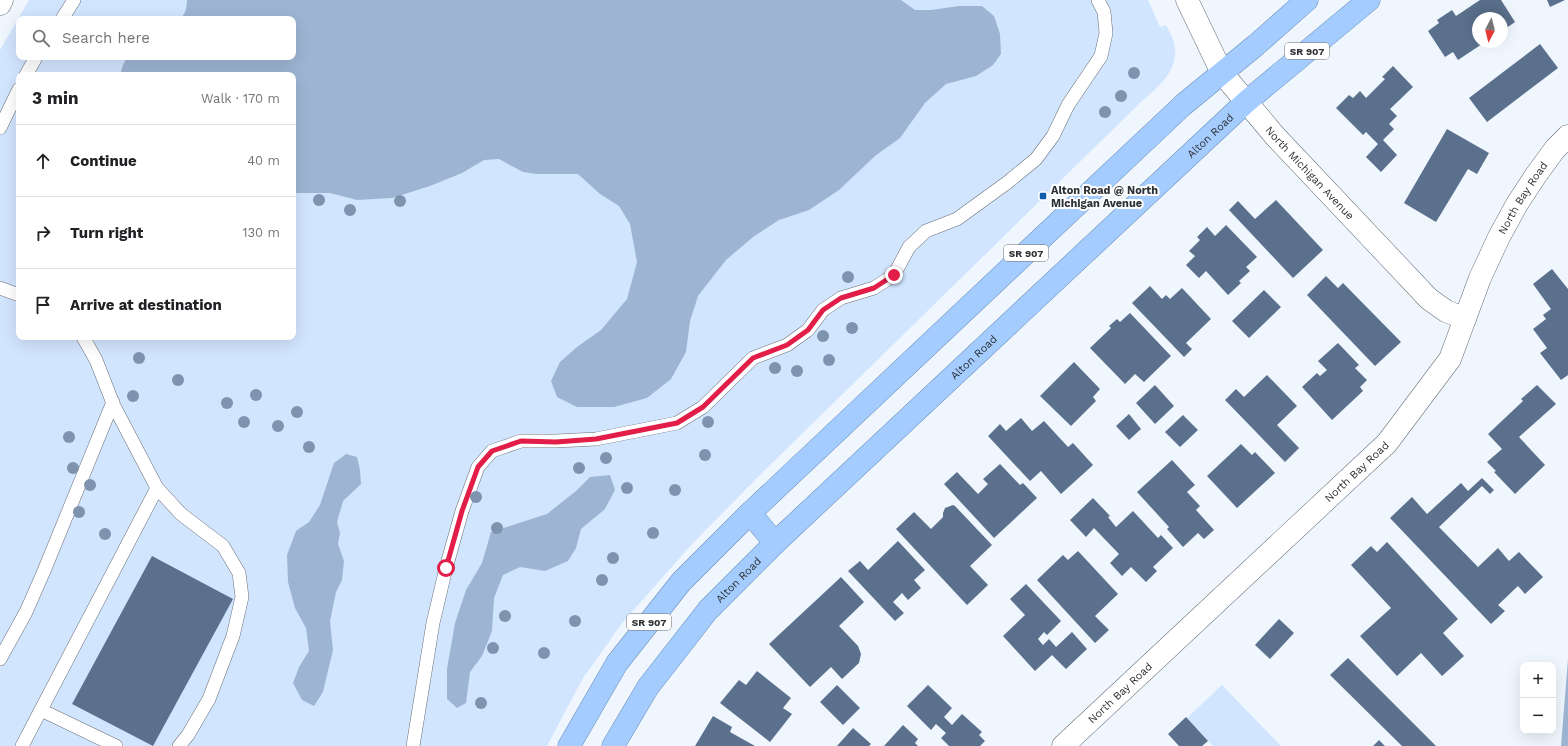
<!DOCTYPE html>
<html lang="en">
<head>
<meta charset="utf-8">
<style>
	body { margin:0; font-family:"Work Sans",sans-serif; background:#f2f2f2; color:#202124 }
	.controls { position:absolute; right:12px; bottom:12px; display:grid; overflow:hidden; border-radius:8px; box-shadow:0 4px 16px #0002 }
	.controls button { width:36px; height:36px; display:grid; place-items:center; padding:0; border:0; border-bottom:1px solid #e0e0e0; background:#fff; color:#202124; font:20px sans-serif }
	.compass { position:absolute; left:1472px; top:12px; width:36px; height:36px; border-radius:50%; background:#fff; box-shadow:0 4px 16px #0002; rotate:187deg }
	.stop { position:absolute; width:12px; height:12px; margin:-9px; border:3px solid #e11d48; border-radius:50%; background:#fff }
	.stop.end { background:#e11d48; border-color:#fff; box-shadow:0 1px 4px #0008 }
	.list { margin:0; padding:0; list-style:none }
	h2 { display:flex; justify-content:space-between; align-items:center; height:52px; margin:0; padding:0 16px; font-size:17px }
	h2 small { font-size:13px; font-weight:400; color:#757577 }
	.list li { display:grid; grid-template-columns:26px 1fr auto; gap:12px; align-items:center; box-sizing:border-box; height:72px; padding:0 16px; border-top:1px solid #e0e0e0 }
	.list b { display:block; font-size:15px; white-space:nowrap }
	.list em { font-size:13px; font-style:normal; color:#757577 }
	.icon { flex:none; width:22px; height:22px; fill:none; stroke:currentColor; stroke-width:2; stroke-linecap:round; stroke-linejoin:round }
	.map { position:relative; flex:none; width:1568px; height:746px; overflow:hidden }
	.search { position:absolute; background:#fff; box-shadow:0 4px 16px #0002; left:16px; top:16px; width:280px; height:44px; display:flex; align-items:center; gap:10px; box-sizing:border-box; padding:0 14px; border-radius:8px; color:#757577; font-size:15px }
	.panel { position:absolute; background:#fff; box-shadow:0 4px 16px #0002; left:16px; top:72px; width:280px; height:268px; border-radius:8px }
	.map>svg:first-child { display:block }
	.green { fill:#d2e5fe; fill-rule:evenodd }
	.water { fill:#9db5d3 }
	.building { fill:#5a708c }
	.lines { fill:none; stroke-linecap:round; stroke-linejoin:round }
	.service-casing { stroke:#676e77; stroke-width:14 }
	.minor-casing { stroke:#676e77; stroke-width:23 }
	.trunk-casing { stroke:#6c8eb7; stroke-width:23 }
	.service { stroke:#fff; stroke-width:13 }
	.minor { stroke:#fff; stroke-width:22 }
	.trunk { stroke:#a4ccfe; stroke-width:22 }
	.tree { fill:#7e94ae }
	.route { stroke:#e11d48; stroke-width:5 }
	.poi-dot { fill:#115ead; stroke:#fff; stroke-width:1.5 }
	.labels { text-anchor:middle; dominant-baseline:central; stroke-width:4; stroke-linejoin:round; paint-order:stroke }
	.shield { fill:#fff; stroke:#6d6f72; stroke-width:1 }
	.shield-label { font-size:10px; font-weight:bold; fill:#2e3135 }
	.street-label { font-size:11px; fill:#2e3135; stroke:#fff }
	.poi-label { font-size:11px; font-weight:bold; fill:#2e3135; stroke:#fff; text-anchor:start }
</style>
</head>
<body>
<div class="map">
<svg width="1568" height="746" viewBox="0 0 1568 746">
	<rect width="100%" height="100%" fill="#eff6fe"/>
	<!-- green -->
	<path class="green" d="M29 0H1148L1160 27 1166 25C1169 31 1172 36 1174 42 1181 70 1158 87 1140 103L765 470 692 544 623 622 583 678 547 746H0V50ZM19 19H293V57H19ZM19 75H293V337H19Z
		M1222 685 1281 746H1213L1186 719Z"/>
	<!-- water -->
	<path class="water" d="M187 0H901L915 10H931L959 6H982L994 16 1000 34 1001 54 993 65 976 76 946 84 925 103 900 138 875 156 839 190 809 210 779 220 753 237 726 260 698 296 690 321 686 352 671 379 647 398 614 407H577L557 397 551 381 560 362 577 347 601 330 627 299 637 262 630 224 619 206 600 194 578 174H537L523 172 499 159 484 160 462 173 430 186 392 198 357 200 330 193H293V75H120L123 65 127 57H293V19H181L186 10Z
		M346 454 357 457 360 470 361 484 343 501 337 522 340 533 338 544 344 561 342 580 336 592 330 621 333 650 323 692 314 706 302 700 293 683 299 667 309 651 306 628 295 608 288 582 287 555 296 531 309 522 320 505 334 463Z
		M610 475 615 490 605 509 581 529 576 548 568 561 545 571 520 567 503 575 494 598 492 631 482 656 470 672 466 703 457 708 447 699V669L455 623 466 590 482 563 491 532 547 514 576 491 590 477Z
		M1568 659V746H1561Z"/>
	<!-- building -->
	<path class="building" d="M1480 0H1501L1515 22 1502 31V18H1478V42H1485L1458 60 1453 52 1445 57 1428 31 1439 23 1437 20 1452 10 1456 16Z
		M1547 0H1565L1550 7Z
		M1540 44 1558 68 1487 122 1469 98Z
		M1393 66 1413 87 1390 109 1397 116 1389 124 1394 129 1383 140 1397 155 1381 172 1366 157 1378 144 1366 132 1363 135 1336 108 1349 95 1353 98 1360 91 1366 98 1385 79 1382 77Z
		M1447 129 1489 153 1477 174 1468 169 1436 222 1404 203Z
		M1276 200 1323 250 1293 278 1229 210 1238 201 1255 219Z
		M1226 225 1257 257 1246 267 1250 271 1239 281 1241 283 1228 295 1206 271 1199 278 1186 265 1195 256 1189 251 1200 240 1197 237 1207 227 1215 236Z
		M1552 269 1568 289V375L1561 380 1540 353 1547 348 1533 329 1546 319 1543 315 1551 309 1533 284Z
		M1326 276 1338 288 1343 283 1401 342 1375 366 1307 295Z
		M1150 286 1162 299 1166 295 1170 299 1182 288 1211 319 1186 343 1192 349 1184 357 1132 303Z
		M1264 290 1281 307 1249 338 1232 321Z
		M1130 313 1171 356 1144 382 1135 374 1125 384 1090 348 1111 328 1109 326 1117 319 1120 322Z
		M1338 343 1359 365 1355 368 1367 380 1360 387 1363 391 1332 420 1302 387 1317 373 1320 376 1327 370 1318 361Z
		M1074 362 1100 389 1093 397 1096 401 1071 426 1040 396Z
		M1267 375 1297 406 1277 425 1299 448 1285 462 1225 400 1236 389 1244 397Z
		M1155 385 1174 406 1155 424 1136 403Z
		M1537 385 1556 404 1519 437 1545 465 1515 494 1494 472 1496 471 1487 462 1502 449 1488 434 1523 401 1521 399Z
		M1129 414 1141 429 1129 440 1116 426Z
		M1183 415 1198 430 1180 447 1165 432Z
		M1021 418 1032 431 1044 421 1068 447 1073 443 1093 465 1061 494 1041 471 1030 481 988 436 1000 424 1006 431Z
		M1241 444 1252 455 1255 452 1275 473 1237 508 1207 476Z
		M1172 460 1195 485 1187 492 1200 506 1196 510 1214 530 1204 539 1198 533 1183 547 1167 529 1169 527 1137 492Z
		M1000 464 1020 485 1023 483 1037 498 994 538 944 484 957 472 978 494 988 484 983 479Z
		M1482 478 1494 490 1490 494 1482 486 1439 527 1478 567 1498 548 1509 561 1519 552 1543 577 1525 594 1518 586 1498 605 1505 611 1491 624 1390 518 1412 497 1427 514 1461 483 1468 491Z
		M1093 498 1110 516 1108 517 1116 527 1133 511 1158 538 1161 535 1173 548 1153 567 1157 571 1146 582 1131 567 1122 576 1110 563 1119 554 1094 528 1086 537 1070 520Z
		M953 505 955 506 992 545 970 566 988 585 967 605 896 529 914 512 931 529 943 517V513L945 508Z
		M898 541 925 570 914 580 921 588 908 600 902 593 893 602 904 613 895 621 848 571 860 561 868 570Z
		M1387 542 1458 619 1443 633 1464 656 1442 676 1421 653 1397 676 1360 636 1391 608 1351 565 1371 546 1377 552Z
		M1078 551 1118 594 1095 616 1109 630 1095 643 1037 580 1063 555 1068 560Z
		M152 556 233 599 153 746 72 704Z
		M841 577 864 602 839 626 858 646 861 654 859 663 842 679 831 667 810 687 769 644Z
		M1026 584 1061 621 1047 635 1044 632 1038 639 1043 645 1049 639 1056 647 1072 632 1087 649 1066 669 1052 655 1035 671 1003 636 1025 615 1010 599Z
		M1279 619 1294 633 1270 659 1255 645Z
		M1348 658 1436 746H1402L1330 675Z
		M757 671 791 698 783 708 792 714 770 742 720 703 739 680 746 685Z
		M837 685 860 708 843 725 820 702Z
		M928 685 952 708 944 717 952 725 962 714 982 732 979 735 985 741 980 746H949L941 738 946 733 936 724 931 730 907 706Z
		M713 716 732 727 730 732 755 746H695Z
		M1186 717 1208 741 1202 746H1179L1168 734Z
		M903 725 918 739 915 743 918 746H884Z
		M853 728 871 744 869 746H837Z
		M1379 740 1385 746H1373Z"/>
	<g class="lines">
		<!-- service casing -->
		<g class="service-casing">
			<path id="service" d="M62 19 74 0
				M26 75 36 57
				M0 128 19 89
				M0 288 19 295
				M157 488 181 514 223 546 239 573 242 597 233 636 209 699 188 735 179 746
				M0 659 26 612 44 571 113 402
				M41 710 116 746
				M22 746 157 488 114 406 96 360 83 337
				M413 746 433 623 446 568 462 511 478 467 492 451 521 441H556L596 439 677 423 703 407 753 358 787 345 808 330 823 310 841 298 874 288 894 275 909 247 926 231 957 219 1008 182 1036 159 1053 136 1068 105 1101 56 1106 33 1104 12 1098 0"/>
		</g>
		<!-- minor casing -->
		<g class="minor-casing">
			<g id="minor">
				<path id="s1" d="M1187 0 1222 73 1275 136 1429 299 1446 311 1465 319"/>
				<path d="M0 4 2 0"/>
				<path id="s2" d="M1063 746 1387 443 1450 359 1480 278 1499 237 1517 204 1536 175 1555 149 1568 136"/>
			</g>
		</g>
		<!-- trunk casing -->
		<g class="trunk-casing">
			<g id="trunk">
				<path d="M750 513 775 543"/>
				<path d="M569 746 617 663 681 582 750 513 1183 105 1256 45 1307 0"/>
				<path id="s3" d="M613 746 648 687 708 610 775 543 1246 102 1369 0"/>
			</g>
		</g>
		<!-- service -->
		<use href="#service" class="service"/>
		<!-- minor -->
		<use href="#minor" class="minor"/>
		<!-- trunk -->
		<use href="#trunk" class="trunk"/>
	</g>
	<!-- trees -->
	<g class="tree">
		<circle cx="1134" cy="73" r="6"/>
		<circle cx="1121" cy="96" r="6"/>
		<circle cx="1105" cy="112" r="6"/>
		<circle cx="319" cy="200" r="6"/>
		<circle cx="400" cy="201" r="6"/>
		<circle cx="350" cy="210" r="6"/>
		<circle cx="848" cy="277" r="6"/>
		<circle cx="852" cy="328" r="6"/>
		<circle cx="823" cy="336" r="6"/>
		<circle cx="139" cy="358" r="6"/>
		<circle cx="829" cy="360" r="6"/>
		<circle cx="775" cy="368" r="6"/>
		<circle cx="797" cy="371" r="6"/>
		<circle cx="178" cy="380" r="6"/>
		<circle cx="256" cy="395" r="6"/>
		<circle cx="133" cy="396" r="6"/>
		<circle cx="227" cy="403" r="6"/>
		<circle cx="297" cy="412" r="6"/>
		<circle cx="244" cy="422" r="6"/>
		<circle cx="708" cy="422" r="6"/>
		<circle cx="278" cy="426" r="6"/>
		<circle cx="69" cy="437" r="6"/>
		<circle cx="309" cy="447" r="6"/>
		<circle cx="705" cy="455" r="6"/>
		<circle cx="606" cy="458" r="6"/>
		<circle cx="73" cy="468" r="6"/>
		<circle cx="579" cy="468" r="6"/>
		<circle cx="90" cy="485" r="6"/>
		<circle cx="627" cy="488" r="6"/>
		<circle cx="675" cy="490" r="6"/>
		<circle cx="476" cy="497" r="6"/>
		<circle cx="79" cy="512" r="6"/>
		<circle cx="497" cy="528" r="6"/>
		<circle cx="653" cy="533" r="6"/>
		<circle cx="105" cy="534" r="6"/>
		<circle cx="613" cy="558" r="6"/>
		<circle cx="602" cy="580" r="6"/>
		<circle cx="505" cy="616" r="6"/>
		<circle cx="575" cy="621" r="6"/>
		<circle cx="493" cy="648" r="6"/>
		<circle cx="544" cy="653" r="6"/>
		<circle cx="481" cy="703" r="6"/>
	</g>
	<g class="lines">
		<!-- route -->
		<path class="route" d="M446 568 462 511 478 467 492 451 521 441 556 442 596 439 677 423 703 407 753 358 787 345 808 330 823 310 841 298 874 288 894 275"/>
	</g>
	<!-- markers -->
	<rect class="poi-dot" x="1039" y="192" width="8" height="8" rx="2"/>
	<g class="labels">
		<!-- shield labels -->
		<g class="shield">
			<rect x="1285" y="43" width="44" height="16" rx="3"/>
			<rect x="1004" y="245" width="44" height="16" rx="3"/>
			<rect x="627" y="614" width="44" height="16" rx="3"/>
		</g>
		<g class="shield-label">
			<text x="1307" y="51">SR 907</text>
			<text x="1026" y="253">SR 907</text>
			<text x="649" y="622">SR 907</text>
		</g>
		<!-- street labels -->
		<g class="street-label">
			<text stroke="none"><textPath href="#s3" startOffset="857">Alton Road</textPath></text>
			<text stroke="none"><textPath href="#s1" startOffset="214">North Michigan Avenue</textPath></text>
			<text stroke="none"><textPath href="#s2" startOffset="726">North Bay Road</textPath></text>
			<text stroke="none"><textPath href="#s3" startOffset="533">Alton Road</textPath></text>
			<text stroke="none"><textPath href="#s2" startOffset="402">North Bay Road</textPath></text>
			<text stroke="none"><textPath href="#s3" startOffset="209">Alton Road</textPath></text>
			<text stroke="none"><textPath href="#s2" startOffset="78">North Bay Road</textPath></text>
		</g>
		<!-- poi labels -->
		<g class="poi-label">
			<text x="1051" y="190">Alton Road @ North<tspan x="1051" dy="13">Michigan Avenue</tspan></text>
		</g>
	</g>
</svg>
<div class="controls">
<button>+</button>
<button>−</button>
</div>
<svg class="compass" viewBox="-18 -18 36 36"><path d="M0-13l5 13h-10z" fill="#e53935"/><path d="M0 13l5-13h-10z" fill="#757577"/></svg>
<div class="stop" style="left:446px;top:568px"></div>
<div class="stop end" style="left:894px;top:275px"></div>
<div class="search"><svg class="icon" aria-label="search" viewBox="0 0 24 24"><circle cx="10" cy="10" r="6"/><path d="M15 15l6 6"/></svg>Search here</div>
<section class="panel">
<h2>3 min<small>Walk · 170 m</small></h2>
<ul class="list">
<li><svg class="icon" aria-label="ahead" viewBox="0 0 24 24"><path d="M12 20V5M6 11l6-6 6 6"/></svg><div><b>Continue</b></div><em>40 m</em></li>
<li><svg class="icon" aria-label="right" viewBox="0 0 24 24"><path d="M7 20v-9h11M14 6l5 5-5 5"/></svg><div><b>Turn right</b></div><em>130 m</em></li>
<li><svg class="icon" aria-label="arrive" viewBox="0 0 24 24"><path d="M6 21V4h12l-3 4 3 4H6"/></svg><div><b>Arrive at destination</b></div></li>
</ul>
</section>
</div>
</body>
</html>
